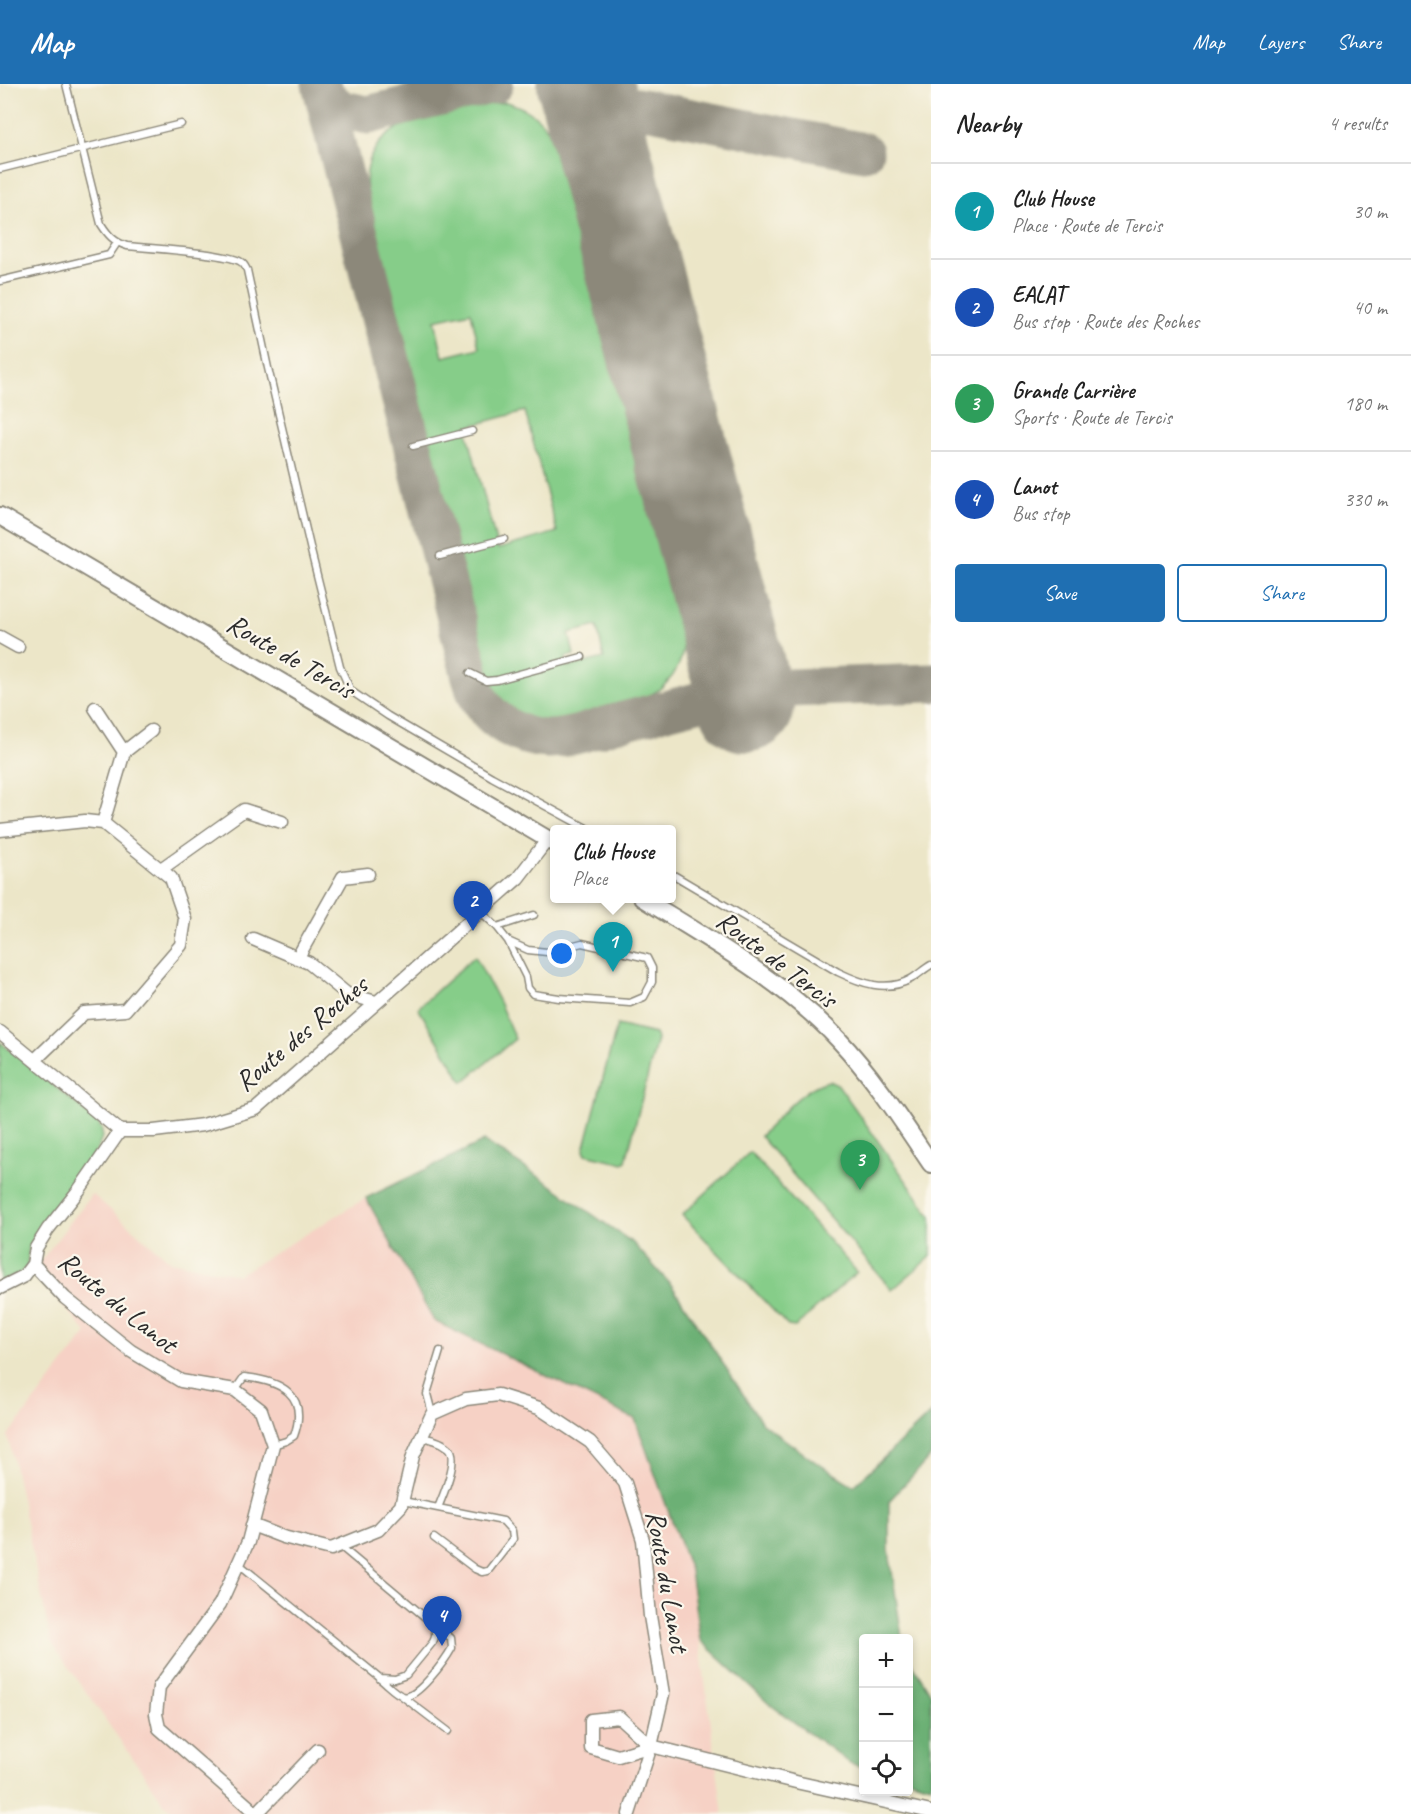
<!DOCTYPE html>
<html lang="en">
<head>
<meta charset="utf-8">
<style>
	body { margin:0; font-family:Caveat,sans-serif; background:#f6f6f6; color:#222 }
	.controls { position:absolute; right:18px; bottom:18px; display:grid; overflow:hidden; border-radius:6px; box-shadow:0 3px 9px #0003 }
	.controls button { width:54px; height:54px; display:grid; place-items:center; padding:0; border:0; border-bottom:2px solid #e0e0e0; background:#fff; color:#222; font:30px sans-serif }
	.you { position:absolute; left:562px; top:870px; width:21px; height:21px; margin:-15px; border:4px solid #fff; border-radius:50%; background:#1a73e8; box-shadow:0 0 0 9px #1a73e833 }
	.badge { display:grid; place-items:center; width:39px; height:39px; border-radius:50%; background:#1f6fb2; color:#fff; font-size:20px; font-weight:700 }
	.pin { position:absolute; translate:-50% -50px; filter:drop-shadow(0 2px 3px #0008) }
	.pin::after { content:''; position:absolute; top:32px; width:21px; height:18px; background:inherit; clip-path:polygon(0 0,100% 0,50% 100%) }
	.popup { position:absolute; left:550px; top:741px; width:126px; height:78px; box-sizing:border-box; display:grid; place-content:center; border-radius:6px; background:#fff; filter:drop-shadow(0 2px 4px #0005); font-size:20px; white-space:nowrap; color:#767676 }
	.popup b { font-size:22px; color:#222 }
	.popup::after { content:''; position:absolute; left:50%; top:100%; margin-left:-12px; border:12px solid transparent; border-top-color:#fff }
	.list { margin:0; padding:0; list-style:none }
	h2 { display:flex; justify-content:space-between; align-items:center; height:78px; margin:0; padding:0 24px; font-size:26px }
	h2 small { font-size:20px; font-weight:400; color:#767676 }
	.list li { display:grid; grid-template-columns:39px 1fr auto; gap:18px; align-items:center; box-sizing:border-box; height:96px; padding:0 24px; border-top:2px solid #e0e0e0 }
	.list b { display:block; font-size:22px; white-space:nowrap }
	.list p { margin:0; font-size:20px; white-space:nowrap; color:#767676 }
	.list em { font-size:20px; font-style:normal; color:#767676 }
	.actions { display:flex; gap:12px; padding:18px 24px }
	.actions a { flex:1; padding:14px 0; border:2px solid #1f6fb2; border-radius:6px; text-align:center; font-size:21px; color:#1f6fb2 }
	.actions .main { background:#1f6fb2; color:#fff }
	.icon { flex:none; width:33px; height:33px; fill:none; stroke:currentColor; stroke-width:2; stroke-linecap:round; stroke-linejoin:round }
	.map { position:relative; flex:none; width:931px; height:1730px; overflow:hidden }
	header { display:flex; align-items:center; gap:36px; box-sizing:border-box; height:84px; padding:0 30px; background:#1f6fb2; color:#fff }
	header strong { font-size:28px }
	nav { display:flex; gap:33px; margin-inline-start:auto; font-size:21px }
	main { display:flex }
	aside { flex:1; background:#fff }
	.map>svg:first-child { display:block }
	.built { fill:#f6d1c5 }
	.green { fill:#86cd89; stroke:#587c5a; stroke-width:1.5; fill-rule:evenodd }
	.forest { fill:#6cb075; stroke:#4c6e50; stroke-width:1.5 }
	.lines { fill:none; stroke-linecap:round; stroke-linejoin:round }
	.taxiway { stroke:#8c887a; stroke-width:39 }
	.runway { stroke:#8c887a; stroke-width:96 }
	.lane-casing { stroke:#8c887a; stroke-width:9 }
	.street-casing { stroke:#8c887a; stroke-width:15 }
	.secondary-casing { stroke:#8c887a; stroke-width:20 }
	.lane { stroke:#fff; stroke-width:6 }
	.street { stroke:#fff; stroke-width:12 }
	.secondary { stroke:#fff; stroke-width:16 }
	.labels { text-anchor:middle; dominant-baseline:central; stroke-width:4.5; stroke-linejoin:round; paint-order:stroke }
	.street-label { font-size:28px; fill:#2b2b2b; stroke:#fbf7ec }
</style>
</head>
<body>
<header>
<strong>Map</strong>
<nav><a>Map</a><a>Layers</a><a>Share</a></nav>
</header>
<main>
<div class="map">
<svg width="931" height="1730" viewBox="0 0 931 1730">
	<rect width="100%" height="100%" fill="#fbf7ec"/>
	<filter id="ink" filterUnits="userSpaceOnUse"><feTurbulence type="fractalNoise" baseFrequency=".0167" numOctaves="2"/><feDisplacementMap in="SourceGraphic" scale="12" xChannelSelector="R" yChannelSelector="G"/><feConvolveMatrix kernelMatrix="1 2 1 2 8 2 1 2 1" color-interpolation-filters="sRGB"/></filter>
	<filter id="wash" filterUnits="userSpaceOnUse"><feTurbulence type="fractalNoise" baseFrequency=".008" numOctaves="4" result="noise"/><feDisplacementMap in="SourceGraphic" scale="24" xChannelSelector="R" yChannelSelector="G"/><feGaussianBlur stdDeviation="1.35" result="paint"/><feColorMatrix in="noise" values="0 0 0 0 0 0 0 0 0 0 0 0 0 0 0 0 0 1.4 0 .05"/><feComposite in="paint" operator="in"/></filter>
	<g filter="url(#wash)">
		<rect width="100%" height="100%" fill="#ece6c8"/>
		<!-- built -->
		<path class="built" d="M92 1110 170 1177 238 1191 366 1114 435 1237 635 1335 690 1487 723 1730H177L164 1719 51 1558 8 1352 87 1249 33 1187Z"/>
		<!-- green -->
		<path class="green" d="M506 18C528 24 543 35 554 55L684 550C685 582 669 604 640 616 620 621 601 626 581 631 537 643 521 645 492 606L369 121C361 84 370 55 406 40L489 20ZM471 228 479 264 443 273 435 236ZM525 327 557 448 498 465 466 343ZM597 542 604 574 568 583 565 573 574 571 569 549Z
			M475 872 499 918 515 955 463 998 418 924Z
			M617 941 655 950 657 955 626 1077 623 1079 586 1070 584 1066Z
			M0 958 96 1036C106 1049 102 1053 97 1067L29 1163 27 1183 20 1189 0 1198Z
			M829 997 839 1002 931 1132V1172L892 1206 760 1052C779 1034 803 1002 829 997Z
			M750 1068 857 1188 795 1243 788 1242 682 1131Z"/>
		<!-- forest -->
		<path class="forest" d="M484 1057 541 1094 633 1159 672 1202 762 1339 817 1379 854 1402 931 1329V1372L889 1417V1467L902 1554H864L863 1683 850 1679 768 1619 700 1556 690 1487 635 1335 434 1237 366 1114Z
			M909 1574 931 1610V1701L909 1695Z"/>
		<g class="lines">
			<!-- taxiway -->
			<path class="taxiway" d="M321 0 470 589C472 596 474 604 477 611 489 636 519 654 547 655 571 655 596 644 619 638 651 630 684 621 716 613 747 599 732 571 725 546
				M583 0 593 40
				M323 8 333 19 343 26 368 31 494 0
				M636 23 864 68
				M788 604 931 599"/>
			<!-- runway -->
			<path class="runway" d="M585 0 747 620"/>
		</g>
	</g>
	<g filter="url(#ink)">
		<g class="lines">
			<!-- lane casing -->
			<g class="lane-casing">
				<path id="lane" d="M66 0 101 140C108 151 114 158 127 162 146 164 229 169 241 178 243 179 246 184 247 186L268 284 311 467 340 583 351 607 388 632 492 693 590 746
					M0 85 181 40
					M0 197 109 171 117 159
					M413 362 472 347
					M440 472 504 455
					M470 589 486 597 497 596 582 573
					M672 790 838 888C861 899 886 909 911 895 918 891 924 885 931 881
					M480 827 497 843 534 831
					M497 843 508 857 528 866 547 868 582 859 647 874 652 884V898L644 913 630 919 559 914 533 910 528 904 526 893 508 857
					M235 1306 244 1293C281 1297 309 1310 294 1352L286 1357 273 1361
					M432 1329 427 1310 440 1267
					M421 1353C431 1355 441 1357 449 1364 460 1374 443 1411 438 1424
					M403 1417 503 1437 512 1447 513 1455 488 1487 482 1488 475 1485 434 1454
					M239 1480 380 1594 395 1595 406 1591 433 1558C437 1551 435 1546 432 1539L340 1462
					M380 1595C387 1600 395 1610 403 1612 416 1617 446 1575 452 1564L451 1554 433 1540
					M402 1612 448 1647"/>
			</g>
			<!-- street casing -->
			<g class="street-casing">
				<path id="street" d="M0 553 18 563
					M95 624 124 668
					M103 739 124 668 151 647
					M0 746 85 737 103 739 171 794 185 835 181 861 125 926 84 929 35 976
					M161 785 244 726 282 738
					M253 855 309 879 347 910 376 918
					M298 873 343 793 368 790
					M0 948 120 1047
					M120 1047H154L203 1041 256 1025 518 794 548 755
					M33 1180 65 1214 131 1267 181 1297 235 1306 261 1326 273 1361 248 1458 220 1520 159 1603 156 1630 159 1644 249 1723 254 1730
					M0 1204 24 1192 33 1180 36 1164 48 1145 79 1106 120 1047
					M252 1441 283 1453 331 1465 378 1446 401 1422 413 1372 432 1330 466 1315 498 1311 539 1324 590 1358 625 1399 643 1456 650 1532 663 1610 651 1662 800 1699 931 1728
					M619 1633 651 1662 618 1672 591 1664V1636Z
					M256 1730 318 1666
					M629 1730 651 1662"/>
			</g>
			<!-- secondary casing -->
			<g class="secondary-casing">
				<path id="secondary" d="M0 432 554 759
					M642 814C710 856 783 897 838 955 874 993 902 1037 931 1080"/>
			</g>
			<!-- lane -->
			<use href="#lane" class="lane"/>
			<!-- street -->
			<use href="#street" class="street"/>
			<!-- secondary -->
			<use href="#secondary" class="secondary"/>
		</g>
	</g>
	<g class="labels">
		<!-- street labels -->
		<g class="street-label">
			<text transform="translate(291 572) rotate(30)">Route de Tercis</text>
			<text transform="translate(777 875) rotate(37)">Route de Tercis</text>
			<text transform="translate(301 949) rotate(-40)">Route des Roches</text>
			<text transform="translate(118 1218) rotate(39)">Route du Lanot</text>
			<text transform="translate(668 1497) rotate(80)">Route du Lanot</text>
		</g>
	</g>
</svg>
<div class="controls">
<button>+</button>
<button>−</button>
<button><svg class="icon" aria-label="locate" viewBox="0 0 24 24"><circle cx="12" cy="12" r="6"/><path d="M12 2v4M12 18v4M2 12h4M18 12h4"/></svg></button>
</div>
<div class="you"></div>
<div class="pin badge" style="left:613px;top:888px;background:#0f9aa8">1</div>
<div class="popup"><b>Club House</b>Place</div>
<div class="pin badge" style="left:473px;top:847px;background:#1a4fb4">2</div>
<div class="pin badge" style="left:860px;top:1106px;background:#2e9e5b">3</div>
<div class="pin badge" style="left:442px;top:1562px;background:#1a4fb4">4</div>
</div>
<aside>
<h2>Nearby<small>4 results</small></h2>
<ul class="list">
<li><span class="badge" style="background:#0f9aa8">1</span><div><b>Club House</b><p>Place · Route de Tercis</p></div><em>30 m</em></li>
<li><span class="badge" style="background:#1a4fb4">2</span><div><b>EALAT</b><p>Bus stop · Route des Roches</p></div><em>40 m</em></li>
<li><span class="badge" style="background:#2e9e5b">3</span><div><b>Grande Carrière</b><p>Sports · Route de Tercis</p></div><em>180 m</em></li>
<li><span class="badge" style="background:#1a4fb4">4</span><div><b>Lanot</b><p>Bus stop</p></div><em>330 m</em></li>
</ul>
<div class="actions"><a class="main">Save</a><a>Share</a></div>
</aside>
</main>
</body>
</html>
